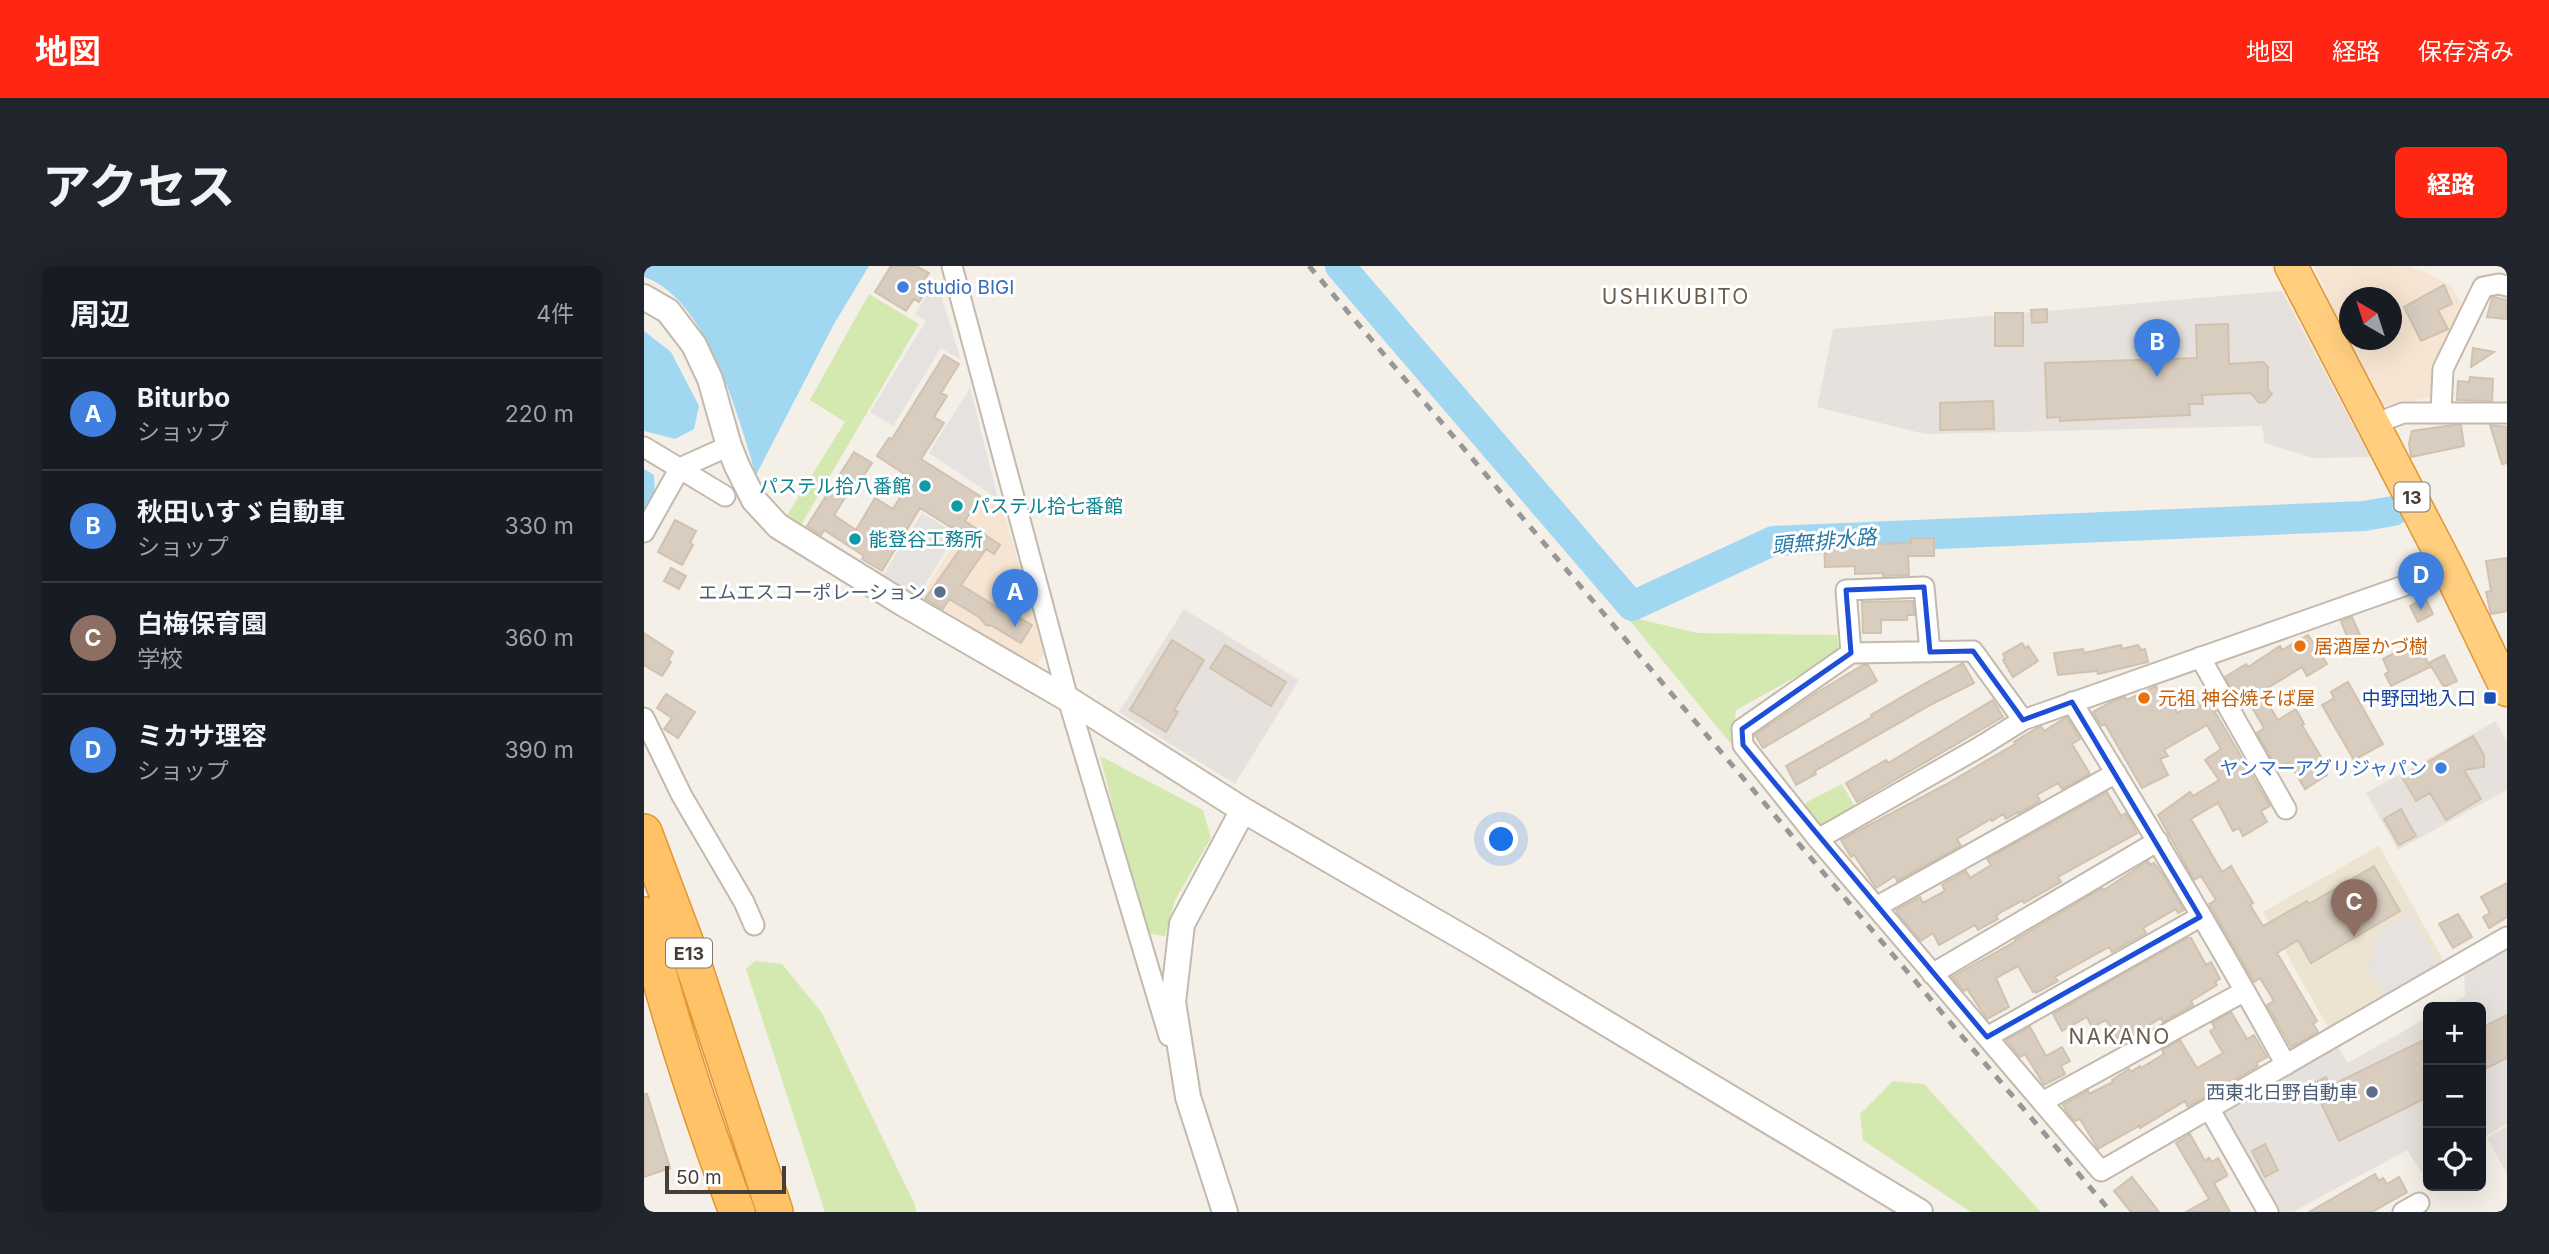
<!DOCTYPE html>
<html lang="ja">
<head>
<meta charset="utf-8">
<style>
	body { margin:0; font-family:Inter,"Noto Sans JP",sans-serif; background:#20242c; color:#f1f3f6 }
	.controls { position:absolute; right:21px; bottom:21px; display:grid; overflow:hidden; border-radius:10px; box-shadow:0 7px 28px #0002 }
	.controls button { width:63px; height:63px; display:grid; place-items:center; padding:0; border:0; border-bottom:2px solid #363941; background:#171b24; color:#f1f3f6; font:35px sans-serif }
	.compass { position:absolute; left:1695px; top:21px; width:63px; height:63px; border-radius:50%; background:#171b24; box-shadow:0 7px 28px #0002; rotate:321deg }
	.scale { position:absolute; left:21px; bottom:18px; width:121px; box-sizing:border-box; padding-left:7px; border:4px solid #473f36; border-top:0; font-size:19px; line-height:24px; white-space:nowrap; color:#473f36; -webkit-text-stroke:5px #fff; paint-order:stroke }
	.you { position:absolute; left:858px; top:574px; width:24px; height:24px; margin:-18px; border:5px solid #fff; border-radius:50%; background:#1a73e8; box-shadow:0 0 0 10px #1a73e833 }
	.badge { display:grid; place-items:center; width:46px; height:46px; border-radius:50%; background:#ff2713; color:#fff; font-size:23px; font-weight:700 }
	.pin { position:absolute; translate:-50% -58px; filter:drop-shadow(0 2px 4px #0008) }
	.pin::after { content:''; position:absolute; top:37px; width:24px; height:21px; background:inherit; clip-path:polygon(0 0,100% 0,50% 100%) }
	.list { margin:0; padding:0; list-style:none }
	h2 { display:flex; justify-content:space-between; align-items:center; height:91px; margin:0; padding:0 28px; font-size:30px }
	h2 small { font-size:23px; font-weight:400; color:#9ea1a6 }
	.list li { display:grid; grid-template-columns:46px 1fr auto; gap:21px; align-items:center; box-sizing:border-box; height:112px; padding:0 28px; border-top:2px solid #363941 }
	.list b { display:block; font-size:26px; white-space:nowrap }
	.list p { margin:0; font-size:23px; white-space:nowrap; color:#9ea1a6 }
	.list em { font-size:23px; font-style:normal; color:#9ea1a6 }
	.icon { flex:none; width:38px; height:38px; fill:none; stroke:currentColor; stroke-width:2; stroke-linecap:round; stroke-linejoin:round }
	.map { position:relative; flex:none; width:1863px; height:946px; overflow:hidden; border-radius:10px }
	header { display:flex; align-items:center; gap:42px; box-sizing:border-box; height:98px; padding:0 35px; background:#ff2713; color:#fff }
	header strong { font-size:33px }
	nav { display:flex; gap:38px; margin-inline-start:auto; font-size:24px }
	.intro { display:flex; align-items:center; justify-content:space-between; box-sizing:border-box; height:168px; padding:0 42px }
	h1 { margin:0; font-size:49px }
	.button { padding:18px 32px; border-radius:10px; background:#ff2713; color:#fff; font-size:24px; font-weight:700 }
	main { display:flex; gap:42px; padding:0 42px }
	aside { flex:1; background:#171b24; border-radius:10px; box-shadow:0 7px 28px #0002 }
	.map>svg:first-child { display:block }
	.commercial { fill:#f6e5d2; fill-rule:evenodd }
	.industrial { fill:#e6e1dc }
	.education { fill:#ede3d1 }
	.green { fill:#d3e9af }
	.parking { fill:#e5e2df }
	.water { fill:#a2d7f2 }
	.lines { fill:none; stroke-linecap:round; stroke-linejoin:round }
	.river { stroke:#a2d7f2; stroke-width:30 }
	.building { fill:#d9cdbf; stroke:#d1c2af; stroke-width:2 }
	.minor-casing { stroke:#c3b9ac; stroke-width:23 }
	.tertiary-casing { stroke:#c3b9ac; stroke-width:28 }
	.trunk-casing { stroke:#e19634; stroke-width:35 }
	.motorway-casing { stroke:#e19634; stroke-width:38 }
	.minor { stroke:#fff; stroke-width:19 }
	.tertiary { stroke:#fff; stroke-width:24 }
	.trunk { stroke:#ffce7e; stroke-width:32 }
	.motorway { stroke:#ffc267; stroke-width:35 }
	.rail { stroke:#979797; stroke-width:5; stroke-dasharray:9 9; stroke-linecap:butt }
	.marked { fill:none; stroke:#1d4ed8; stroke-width:5; stroke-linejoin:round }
	.shop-dot { fill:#3f7fe0; stroke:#fff; stroke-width:2.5 }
	.culture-dot { fill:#0f9aa8; stroke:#fff; stroke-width:2.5 }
	.service-dot { fill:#5c6f8a; stroke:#fff; stroke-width:2.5 }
	.food-dot { fill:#e8710a; stroke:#fff; stroke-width:2.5 }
	.transit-dot { fill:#1a4fb4; stroke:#fff; stroke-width:2.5 }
	.labels { text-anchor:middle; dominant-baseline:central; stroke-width:6; stroke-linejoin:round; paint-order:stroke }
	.shield { fill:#fff; stroke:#7e7972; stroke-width:2 }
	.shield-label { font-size:18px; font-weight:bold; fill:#473f36 }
	.shop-label { font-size:19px; fill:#366cbe; stroke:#fff; text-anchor:start }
	.culture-label { font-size:19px; fill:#0d838f; stroke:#fff; text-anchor:start }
	.service-label { font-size:19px; fill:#4e5e75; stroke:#fff; text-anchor:end }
	.food-label { font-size:19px; fill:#c56008; stroke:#fff; text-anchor:start }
	.transit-label { font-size:19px; fill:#164399; stroke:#fff; text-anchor:end }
	.neighbourhood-label { font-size:21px; letter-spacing:2px; fill:#6a5d4d; stroke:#fff }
	.water-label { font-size:21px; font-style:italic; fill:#2979a6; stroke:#fff }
</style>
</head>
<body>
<header>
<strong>地図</strong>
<nav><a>地図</a><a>経路</a><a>保存済み</a></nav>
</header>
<div class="intro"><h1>アクセス</h1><a class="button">経路</a></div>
<main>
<aside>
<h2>周辺<small>4件</small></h2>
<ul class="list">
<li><span class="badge" style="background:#3f7fe0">A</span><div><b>Biturbo</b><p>ショップ</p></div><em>220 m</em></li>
<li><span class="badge" style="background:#3f7fe0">B</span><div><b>秋田いすゞ自動車</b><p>ショップ</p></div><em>330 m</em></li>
<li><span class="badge" style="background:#8d6e63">C</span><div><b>白梅保育園</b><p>学校</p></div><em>360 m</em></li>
<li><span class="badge" style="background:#3f7fe0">D</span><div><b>ミカサ理容</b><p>ショップ</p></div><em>390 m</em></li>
</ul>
</aside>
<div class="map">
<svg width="1863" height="946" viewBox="0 0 1863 946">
	<rect width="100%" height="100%" fill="#f4efe7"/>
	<!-- commercial -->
	<path class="commercial" d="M1670 0H1763L1779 5 1807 20 1819 40 1793 96 1788 131 1733 141ZM1706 32H1748V74H1706Z
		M339 232 359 244 401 385 392 400 276 332Z"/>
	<!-- industrial -->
	<path class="industrial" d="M1638 25 1726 191 1669 192 1621 177 1618 160 1281 168 1173 141 1189 63Z
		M540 343 655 414 591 518 475 446Z
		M1852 455 1863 476V524L1754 584 1722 527Z
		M1863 682V858L1837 873V741H1801L1821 730 1820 706Z
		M1784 751V903L1778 907 1763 884 1649 946H1636L1579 847 1692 778 1704 797Z
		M1863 860V908L1843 872Z"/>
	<!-- education -->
	<path class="education" d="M1735 580 1801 697 1685 763 1619 646Z"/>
	<!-- green -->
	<path class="green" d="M225 28 275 58 157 259 142 251 201 156 166 134Z
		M982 350 1053 367 1193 369 1195 387 1092 444 1088 479Z
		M456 490 559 544 567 572 531 634 521 670 501 667Z
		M1198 518 1214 546 1179 561 1161 541 1163 536Z
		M111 695 138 698 178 747 271 939 272 946H181L102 703Z
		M1249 815 1280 818 1397 946H1327L1219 874 1216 848Z"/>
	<!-- parking -->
	<path class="parking" d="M292 14 317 94 297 82 249 160 226 146 282 55 271 48Z
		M326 122 354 233 285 187Z
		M278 247 312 268 274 330 239 309Z
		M1765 647 1795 698 1740 729 1722 696 1733 690 1726 678 1735 669 1736 663Z"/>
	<!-- water -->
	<path class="water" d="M0 0H225L190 58 112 209C95 152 63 32 0 11Z
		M0 65 27 86 55 140 50 163 31 173 0 165Z
		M0 203 10 209 11 232 0 246Z"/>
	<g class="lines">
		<!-- river -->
		<path class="river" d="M696 0 988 340 1129 275 1720 250 1749 245"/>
	</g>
	<!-- building -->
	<path class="building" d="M247 0H272L285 7 282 12 287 15 275 36 270 33 262 45 231 26Z
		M1800 19 1808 38 1794 44 1804 63 1777 75 1760 41Z
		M1850 31 1863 34V53L1843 51 1848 32Z
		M1403 43V56L1388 57 1387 44Z
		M1351 47H1379V80H1351Z
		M1584 58 1585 98 1619 96 1624 101V124L1628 128 1621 136 1615 137 1607 127 1558 129 1559 138H1545L1546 149 1416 155V151L1403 152 1401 97 1553 92 1552 59Z
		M1829 82 1850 86 1827 101Z
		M300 89 315 98 297 127 303 130 290 151 300 157 277 193 336 230 321 255 356 279 350 288 342 283 317 319 364 348 365 346 388 359 377 377 348 360 342 359 335 351 305 333 299 343 281 333 324 272 276 242 238 305 218 293 220 290 180 264 177 269 163 260 210 186 228 197 207 229 204 227 190 249 212 264 231 232 249 243 250 241 268 213 233 190 245 172 248 173Z
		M1826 111 1849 113 1848 135 1813 134 1814 115 1825 116Z
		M1349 135 1350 163 1296 164V137Z
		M1809 159H1817L1820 180 1767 191 1765 177 1768 165Z
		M1846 159 1863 161V197L1858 198Z
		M31 254 52 265 46 277 49 279 38 299 14 286Z
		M1267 272H1290V290H1264L1265 309 1239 310V307L1211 308V300L1181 301 1180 276 1234 273V278L1267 277Z
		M1863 292V345L1847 348 1842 326 1847 325 1842 295Z
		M27 302 42 310 35 323 20 315Z
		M1781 332 1789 348 1774 356 1766 340Z
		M1269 335 1270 349H1263V354H1237V367H1219L1218 336Z
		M1708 351 1718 374 1706 378 1697 355Z
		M0 367 29 386 24 394 27 396 18 410 0 399Z
		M1664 369 1683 398 1663 410 1658 401 1617 426 1634 454 1652 443 1660 458 1658 459 1683 501 1680 503 1683 509 1661 523 1645 496 1633 502 1613 467 1620 462 1606 438 1604 439 1598 429 1593 432 1581 411 1602 398 1604 401 1636 380 1638 384Z
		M528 374 560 394 530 444 534 446 522 466 486 444Z
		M1773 375 1786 401 1747 420 1741 408 1745 406 1739 393Z
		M1378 377 1381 382 1384 380 1394 395 1369 411 1359 394 1361 393 1359 388Z
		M581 379 642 416 627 440 566 402Z
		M1477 379 1478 383 1494 379 1497 384 1501 383 1504 396 1454 408 1453 405 1414 409 1410 387 1439 383 1440 387Z
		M1800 389 1813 415 1800 421 1785 397Z
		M1319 397 1330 417 1290 437 1171 505 1172 508 1152 519 1142 500 1228 451 1227 449 1280 418Z
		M1219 399H1224L1233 415 1119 482 1111 469 1172 427Z
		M1704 416 1739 478 1710 494 1678 439 1690 432 1687 426Z
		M1512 420 1520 435 1525 432 1533 447 1564 430 1572 445 1571 446 1626 540 1617 545 1623 556 1599 570 1595 562 1589 565 1574 537 1547 553 1578 606 1587 600 1609 637 1606 639 1619 660 1663 635 1665 638 1730 600 1756 645 1667 697 1654 674 1633 687 1673 755 1669 758 1674 766 1647 781 1623 739 1630 735 1616 712 1610 716 1565 638 1572 634 1557 610 1550 614 1514 549 1546 526 1549 530 1575 514 1561 494 1577 483 1563 459 1520 484 1524 490 1516 493 1524 509 1498 522 1461 458 1457 460 1449 446 1469 435 1481 431 1483 434Z
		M22 428 51 446 34 472 20 463 28 452 13 442Z
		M1349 434 1359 451 1213 536 1202 517 1242 494 1244 497Z
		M1423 451 1436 473 1428 478 1446 508 1418 523 1414 517 1393 529 1396 535 1375 547 1374 546 1362 553 1359 548 1348 555 1347 553 1313 573 1317 580 1253 615 1251 610 1232 622 1210 589 1207 591 1197 574 1301 519 1371 478 1370 476 1395 461 1397 460 1400 465Z
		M1829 470 1840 489V501L1820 504 1837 533 1802 554 1786 527 1772 535 1758 511Z
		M1463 526 1477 550 1482 547 1493 567 1414 611 1417 616 1380 637 1379 634 1357 646 1352 650 1354 653 1334 664 1331 659 1295 679 1289 667 1277 675 1254 648 1252 644 1276 631 1279 637 1301 625 1298 619 1322 605 1326 612 1347 599 1343 593Z
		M1757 543 1772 570 1755 579 1740 553Z
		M1504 595 1506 599 1510 597 1519 609 1540 644 1534 647 1532 643 1499 662 1502 667 1468 686 1465 681 1411 711 1414 715 1392 727 1391 725 1389 726 1374 700 1352 712 1365 741 1343 753 1323 723 1320 725 1308 711 1372 675 1371 674 1458 622 1460 624Z
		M1863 617V651L1845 662 1839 651 1846 647 1837 631Z
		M1814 648 1828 671 1809 682 1795 658Z
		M1543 672H1547L1562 699 1567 696 1576 713 1571 716 1573 719 1547 735 1549 739 1519 756 1517 752 1479 775 1477 773 1474 775 1462 754 1448 761 1443 751 1418 765 1409 748Z
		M1587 746 1603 773 1610 769 1623 791 1612 797 1614 800 1544 841 1541 835 1496 862 1495 860 1454 883 1436 853 1431 855 1424 848 1419 839 1444 825 1445 828 1469 816 1468 814 1485 803 1487 806 1496 800 1497 802 1520 788 1518 784 1536 774 1553 802 1579 787 1566 765 1571 762 1568 757Z
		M1863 749V792L1837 805V762Z
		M1386 761 1402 790 1418 781 1426 795 1417 800 1421 808 1400 819 1381 788 1376 791 1362 774Z
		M1784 772V831L1695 875 1668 818 1682 811 1686 820Z
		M0 828H3L26 902 0 911Z
		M1546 868 1561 895 1565 892 1568 896 1574 892 1583 908V910L1570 917 1586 946H1542L1565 933 1532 877Z
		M1621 878 1634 904 1621 911 1608 885Z
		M1731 908 1735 915 1739 912 1743 918 1755 911 1763 926 1728 946H1665Z
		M1488 911 1515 946H1487L1470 925Z"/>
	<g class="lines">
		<!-- minor casing -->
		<g class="minor-casing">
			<path id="minor" d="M308 0 424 433 525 770
				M1797 146 1799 103 1839 21 1855 18 1863 20
				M1730 158 1759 147H1863
				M0 181 81 230
				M0 266 36 202 85 180
				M1207 387 1202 324 1280 321 1286 386
				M1556 391 1642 543
				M1428 436C1502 556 1575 676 1642 799
				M0 452 38 530 100 636 110 659
				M1379 454 1329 385 1207 387 1098 463 1099 479 1174 573 1457 905 1863 671
				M1174 573 1334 482 1379 454 1805 304
				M1232 641 1472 507
				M1288 708 1514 575
				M1343 771 1556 651
				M1398 836 1601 725
				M1566 844 1624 946
				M1759 946 1775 937"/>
		</g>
		<!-- tertiary casing -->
		<g class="tertiary-casing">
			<path id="tertiary" d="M0 31 24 45 50 79 66 113 85 180 93 200 110 234 134 260 260 338 424 433 599 544 832 679 1276 946
				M581 946 544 831 529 736 538 658 599 544"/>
		</g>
		<!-- trunk casing -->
		<g class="trunk-casing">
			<path id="trunk" d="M1647 0 1805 304 1863 424"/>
		</g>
		<!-- motorway casing -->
		<g class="motorway-casing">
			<path id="motorway" d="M0 566 47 691 131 946
				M0 649C23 748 57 850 93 946"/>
		</g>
		<!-- minor -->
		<use href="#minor" class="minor"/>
		<!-- tertiary -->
		<use href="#tertiary" class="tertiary"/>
		<!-- trunk -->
		<use href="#trunk" class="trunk"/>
		<!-- motorway -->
		<use href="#motorway" class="motorway"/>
		<!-- rail -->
		<path class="rail" d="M665 0 1467 946"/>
	</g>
	<!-- marked area -->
	<path class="marked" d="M1280 321 1286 386 1329 385 1379 454 1428 436 1556 651 1343 771 1099 479 1098 463 1207 387 1202 324Z"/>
	<!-- markers -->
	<g class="shop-dot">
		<circle cx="259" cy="21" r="7"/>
		<circle cx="1797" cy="502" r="7"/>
	</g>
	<g class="culture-dot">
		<circle cx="281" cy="220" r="7"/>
		<circle cx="313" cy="240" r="7"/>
		<circle cx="211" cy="273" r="7"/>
	</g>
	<g class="service-dot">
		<circle cx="296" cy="326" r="7"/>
		<circle cx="1728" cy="826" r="7"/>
	</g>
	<g class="food-dot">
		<circle cx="1656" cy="380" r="7"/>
		<circle cx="1500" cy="432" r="7"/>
	</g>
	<rect class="transit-dot" x="1839" y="425" width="14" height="14" rx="3.5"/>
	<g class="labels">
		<!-- shield labels -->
		<g class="shield">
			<rect x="1750.5" y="216.5" width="35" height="29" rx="5"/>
			<rect x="22" y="672.5" width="46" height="29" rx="5"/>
		</g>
		<g class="shield-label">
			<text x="1768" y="231">13</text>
			<text x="45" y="687">E13</text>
		</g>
		<!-- shop labels -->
		<g class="shop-label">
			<text x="273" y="21">studio BIGI</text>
			<text x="1783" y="502" text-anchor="end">ヤンマーアグリジャパン</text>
		</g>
		<!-- culture labels -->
		<g class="culture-label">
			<text x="267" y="220" text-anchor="end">パステル拾八番館</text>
			<text x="327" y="240">パステル拾七番館</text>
			<text x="225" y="273">能登谷工務所</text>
		</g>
		<!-- service labels -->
		<g class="service-label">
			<text x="282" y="326">エムエスコーポレーション</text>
			<text x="1714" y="826">西東北日野自動車</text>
		</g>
		<!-- food labels -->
		<g class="food-label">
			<text x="1670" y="380">居酒屋かづ樹</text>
			<text x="1514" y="432">元祖 神谷焼そば屋</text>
		</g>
		<!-- transit labels -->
		<g class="transit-label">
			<text x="1832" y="432">中野団地入口</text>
		</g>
		<!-- neighbourhood labels -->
		<g class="neighbourhood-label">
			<text x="1032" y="30">USHIKUBITO</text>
			<text x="1476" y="770">NAKANO</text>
		</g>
		<!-- water labels -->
		<g class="water-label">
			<text transform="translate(1180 275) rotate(-5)">頭無排水路</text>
		</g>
	</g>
</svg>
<div class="controls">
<button>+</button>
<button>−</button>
<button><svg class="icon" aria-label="locate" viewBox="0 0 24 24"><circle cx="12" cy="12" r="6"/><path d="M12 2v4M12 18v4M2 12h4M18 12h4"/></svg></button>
</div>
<svg class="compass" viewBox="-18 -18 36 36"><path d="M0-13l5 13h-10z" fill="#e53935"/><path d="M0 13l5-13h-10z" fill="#9ea1a6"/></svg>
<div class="scale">50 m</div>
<div class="you"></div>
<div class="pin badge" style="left:371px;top:361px;background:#3f7fe0">A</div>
<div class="pin badge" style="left:1513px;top:111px;background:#3f7fe0">B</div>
<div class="pin badge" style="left:1710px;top:671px;background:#8d6e63">C</div>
<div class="pin badge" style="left:1777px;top:344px;background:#3f7fe0">D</div>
</div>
</main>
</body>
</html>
